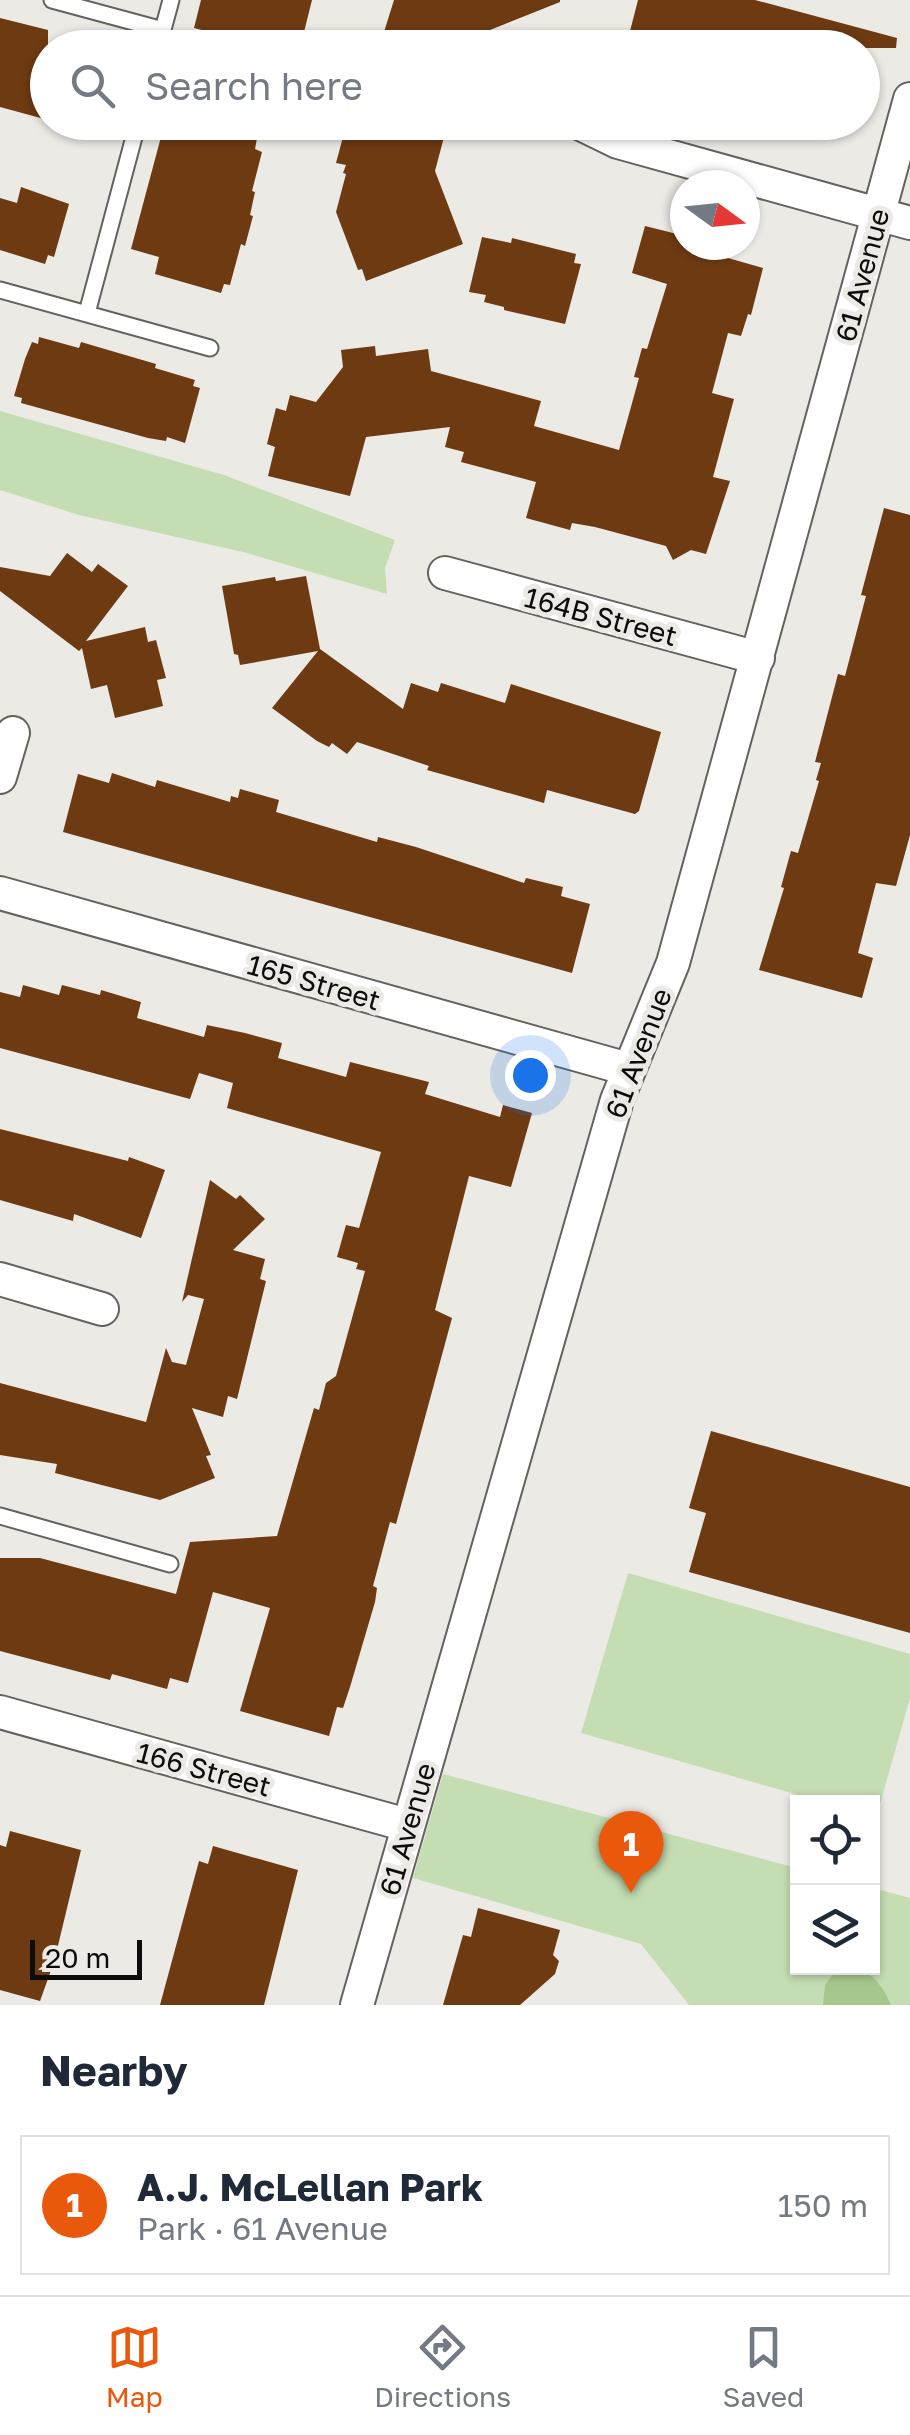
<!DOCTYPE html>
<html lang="en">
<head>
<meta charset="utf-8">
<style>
	body { margin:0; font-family:"Golos Text",sans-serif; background:#f6f6f7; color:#1f2937 }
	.controls { position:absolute; right:30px; bottom:30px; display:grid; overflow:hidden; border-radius:0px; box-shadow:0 2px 8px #0004 }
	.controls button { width:90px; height:90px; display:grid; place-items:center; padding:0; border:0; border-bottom:2px solid #e0e1e3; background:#fff; color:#1f2937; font:50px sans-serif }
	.compass { position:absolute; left:670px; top:170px; width:90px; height:90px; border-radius:50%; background:#fff; box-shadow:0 2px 8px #0004; rotate:105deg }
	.scale { position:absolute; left:30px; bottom:25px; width:112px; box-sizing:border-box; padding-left:10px; border:5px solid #0c0c0a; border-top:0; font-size:28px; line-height:35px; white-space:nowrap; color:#0c0c0a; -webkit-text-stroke:8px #eceae5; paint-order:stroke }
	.you { position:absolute; left:530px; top:1075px; width:35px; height:35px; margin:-25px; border:8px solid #fff; border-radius:50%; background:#1a73e8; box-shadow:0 0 0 15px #1a73e833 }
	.badge { display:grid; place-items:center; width:65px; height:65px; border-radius:50%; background:#ea580c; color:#fff; font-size:32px; font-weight:700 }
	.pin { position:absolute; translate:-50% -82px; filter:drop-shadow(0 2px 5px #0008) }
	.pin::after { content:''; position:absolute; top:52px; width:35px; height:30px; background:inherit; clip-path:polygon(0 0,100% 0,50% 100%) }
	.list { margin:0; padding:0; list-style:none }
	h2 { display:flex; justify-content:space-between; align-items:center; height:130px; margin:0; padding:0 40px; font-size:42px }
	h2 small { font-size:32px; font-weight:400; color:#747a83 }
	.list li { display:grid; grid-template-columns:65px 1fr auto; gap:30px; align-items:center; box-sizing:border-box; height:140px; margin:0 20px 20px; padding:0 20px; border:2px solid #e0e1e3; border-radius:0px }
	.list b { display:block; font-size:38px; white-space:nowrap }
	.list p { margin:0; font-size:32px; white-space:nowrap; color:#747a83 }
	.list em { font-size:32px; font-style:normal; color:#747a83 }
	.icon { flex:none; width:55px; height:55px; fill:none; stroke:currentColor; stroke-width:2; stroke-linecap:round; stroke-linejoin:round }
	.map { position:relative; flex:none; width:910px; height:2005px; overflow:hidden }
	.search { position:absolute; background:#fff; box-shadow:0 2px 8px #0004; left:30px; right:30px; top:30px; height:110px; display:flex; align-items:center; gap:25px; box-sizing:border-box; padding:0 35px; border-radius:55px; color:#747a83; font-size:38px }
	.sheet { height:290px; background:#fff }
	nav { display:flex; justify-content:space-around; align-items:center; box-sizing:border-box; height:140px; border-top:2px solid #e0e1e3; background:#fff; font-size:28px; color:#747a83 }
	nav a { display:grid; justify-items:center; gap:5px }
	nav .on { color:#ea580c }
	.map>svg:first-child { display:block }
	.green { fill:#c4ddb2 }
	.forest { fill:#a6c88d }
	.building { fill:#6d3a12 }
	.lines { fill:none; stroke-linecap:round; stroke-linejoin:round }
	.lane-casing { stroke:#64625e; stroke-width:19 }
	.street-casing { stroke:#64625e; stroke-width:36 }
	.lane { stroke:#fff; stroke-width:15 }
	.street { stroke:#fff; stroke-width:32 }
	.labels { text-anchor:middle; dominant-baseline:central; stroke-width:10; stroke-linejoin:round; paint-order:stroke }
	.street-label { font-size:28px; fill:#0c0c0a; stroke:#eceae5 }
</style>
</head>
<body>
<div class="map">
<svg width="910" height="2005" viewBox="0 0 910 2005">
	<rect width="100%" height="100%" fill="#eceae5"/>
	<!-- green -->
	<path class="green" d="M0 411 224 475 395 540 385 568 387 594 243 552 79 515 0 490Z
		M628 1573 910 1654V1698L876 1818 873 1817 872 1802H823L581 1733Z
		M443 1774 797 1868 798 1968H872L873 1888 910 1898V2005H689L641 1944 413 1878Z"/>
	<!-- forest -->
	<path class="forest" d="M838 1968C867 1967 879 1978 891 2005H823L825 1985Z"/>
	<!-- building -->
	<path class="building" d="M201 0H312L302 40 297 39 295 48H218L221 35 194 28Z
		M394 0H560V2L475 36 471 48H379Z
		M638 0H755L897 38 896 48H678L629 35Z
		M0 18 48 30V120L0 107Z
		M165 122H260L255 149 262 152 252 191 255 192 250 215 253 216 245 246 241 244 230 285 224 284 221 293 155 274 159 257 131 249Z
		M347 122H448L435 171 463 244 366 281 362 269 358 270 336 212 346 174 343 173 346 165 336 163Z
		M21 187 69 204 54 257 48 255 45 264 0 250V198L17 203Z
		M645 226 685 236V245H732L728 258 763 268 751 315 748 314 741 336 728 333 712 393 734 399 713 477 730 481 706 554 691 550 673 560 666 546 595 527 572 523 570 530 526 518 536 482 461 462 464 452 445 447 450 427 366 437 350 496 268 476 275 447 267 444 276 408 286 411 290 395 316 402 343 367 341 350 375 346 376 356 428 349 431 371 541 401 534 426 619 450 639 378 634 377 642 348 647 349 667 284 632 273Z
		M482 237 511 243 512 238 576 254 574 263 581 264 565 324 504 310V307L484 302 486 295 469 292Z
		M39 337 79 348 81 342 156 364 155 368 195 380 193 386 200 388 185 443 167 437 166 441 148 438 21 403 22 398 14 396 25 359 32 342 38 344Z
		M884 508 910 515V835L896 886 876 883 858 953 873 958 862 998 759 970 784 888 781 887 791 851 798 853 819 781 816 780 821 763 815 762 838 674 845 676 866 596 861 595Z
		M67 553 92 572 98 564 128 586 86 641 145 627 148 642 156 640 166 678 157 680 163 706 115 718 107 685 91 689 82 648 79 651 0 591V567L50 576Z
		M306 576 320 649 403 709 411 683 438 692 441 683 505 703 511 684 661 732 639 811 635 814 547 790 544 803 427 770 429 766 357 742 347 754 332 743 329 747 317 741 272 708 318 651 240 665 238 655 234 654 222 586 275 577 276 581Z
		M112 773 155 787 157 780 230 802 231 796 238 798 240 789 279 800 276 812 377 842 378 837 416 847 524 883 526 878 563 887 561 896 590 904 572 973 63 832 78 774 109 783Z
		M23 985 59 995 62 985 100 995 101 990 141 1002 137 1018 204 1037 207 1025 245 1033 282 1043 278 1058 346 1077 350 1062 429 1082 425 1094 500 1117 503 1105 532 1113 511 1187 469 1176 435 1310 452 1318 396 1524 390 1522 373 1586 377 1588 375 1602 350 1687 343 1708 337 1707 329 1736 240 1711 270 1608 213 1592 188 1683 170 1678 167 1689 112 1674 110 1680 0 1651V1558H40L176 1594 190 1542 277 1536 314 1408 319 1410 326 1383 336 1376 365 1271 356 1269 358 1263 337 1257 346 1225 359 1228 381 1152 227 1108 233 1083 199 1073 190 1099 0 1048V992L20 997Z
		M0 1129 128 1161 129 1157 165 1170 141 1238 74 1214 73 1221 0 1200Z
		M210 1180 236 1199 240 1195 265 1219 233 1250 265 1259 260 1279 266 1281 237 1399 228 1396 223 1417 192 1408 211 1455 206 1456 215 1478 160 1500 55 1473 57 1464 0 1455V1383L146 1422 166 1348 172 1362 186 1365 204 1299 188 1295 182 1302Z
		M711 1431 910 1487V1633L689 1572 706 1513 689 1508Z
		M10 1831 81 1850 54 1962 40 2001 0 1990V1845L6 1847Z
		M213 1846 298 1870 264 2005H160L199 1861 208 1864Z
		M478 1908 560 1930 553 1955 559 1961 555 1974 520 2005H443L463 1935 471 1937Z"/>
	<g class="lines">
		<!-- lane casing -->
		<g class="lane-casing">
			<path id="lane" d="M52 0 163 30
				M158 48 171 0
				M0 290 210 348
				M87 313 138 122
				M0 1516 170 1564"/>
		</g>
		<!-- street casing -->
		<g class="street-casing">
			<path id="street" d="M577 122 618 142 910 223
				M445 573 758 658
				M0 777 13 733
				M0 893 628 1069
				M0 1279 102 1309
				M0 1712 407 1825
				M357 2005 617 1100 673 963 910 99"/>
		</g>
		<!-- lane -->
		<use href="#lane" class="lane"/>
		<!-- street -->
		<use href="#street" class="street"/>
	</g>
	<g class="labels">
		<!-- street labels -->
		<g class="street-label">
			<text transform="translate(862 275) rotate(-75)">61 Avenue</text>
			<text transform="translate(601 616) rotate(15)">164B Street</text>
			<text transform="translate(314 982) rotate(16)">165 Street</text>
			<text transform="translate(638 1053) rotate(-69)">61 Avenue</text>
			<text transform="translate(204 1769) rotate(15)">166 Street</text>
			<text transform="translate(407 1829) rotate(-74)">61 Avenue</text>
		</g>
	</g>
</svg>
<div class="controls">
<button><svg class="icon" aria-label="locate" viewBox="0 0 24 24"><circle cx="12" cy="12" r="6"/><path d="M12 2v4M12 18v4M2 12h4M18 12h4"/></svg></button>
<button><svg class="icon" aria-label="layers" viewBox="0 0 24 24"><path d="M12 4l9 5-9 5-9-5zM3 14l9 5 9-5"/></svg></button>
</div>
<svg class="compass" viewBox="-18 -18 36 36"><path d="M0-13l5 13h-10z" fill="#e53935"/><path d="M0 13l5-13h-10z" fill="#747a83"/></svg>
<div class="scale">20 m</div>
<div class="you"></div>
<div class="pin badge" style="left:631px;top:1893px">1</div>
<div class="search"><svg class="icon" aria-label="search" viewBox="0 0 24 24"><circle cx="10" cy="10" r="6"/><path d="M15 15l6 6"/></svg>Search here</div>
</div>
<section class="sheet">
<h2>Nearby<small></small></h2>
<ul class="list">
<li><span class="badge">1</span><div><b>A.J. McLellan Park</b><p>Park · 61 Avenue</p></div><em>150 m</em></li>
</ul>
</section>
<nav>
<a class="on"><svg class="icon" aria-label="map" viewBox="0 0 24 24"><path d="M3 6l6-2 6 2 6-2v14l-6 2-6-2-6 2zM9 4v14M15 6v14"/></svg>Map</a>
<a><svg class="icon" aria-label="directions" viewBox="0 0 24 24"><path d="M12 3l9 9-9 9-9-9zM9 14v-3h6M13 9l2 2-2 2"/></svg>Directions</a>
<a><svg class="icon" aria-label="saved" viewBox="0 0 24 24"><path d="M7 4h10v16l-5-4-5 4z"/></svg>Saved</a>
</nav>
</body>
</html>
